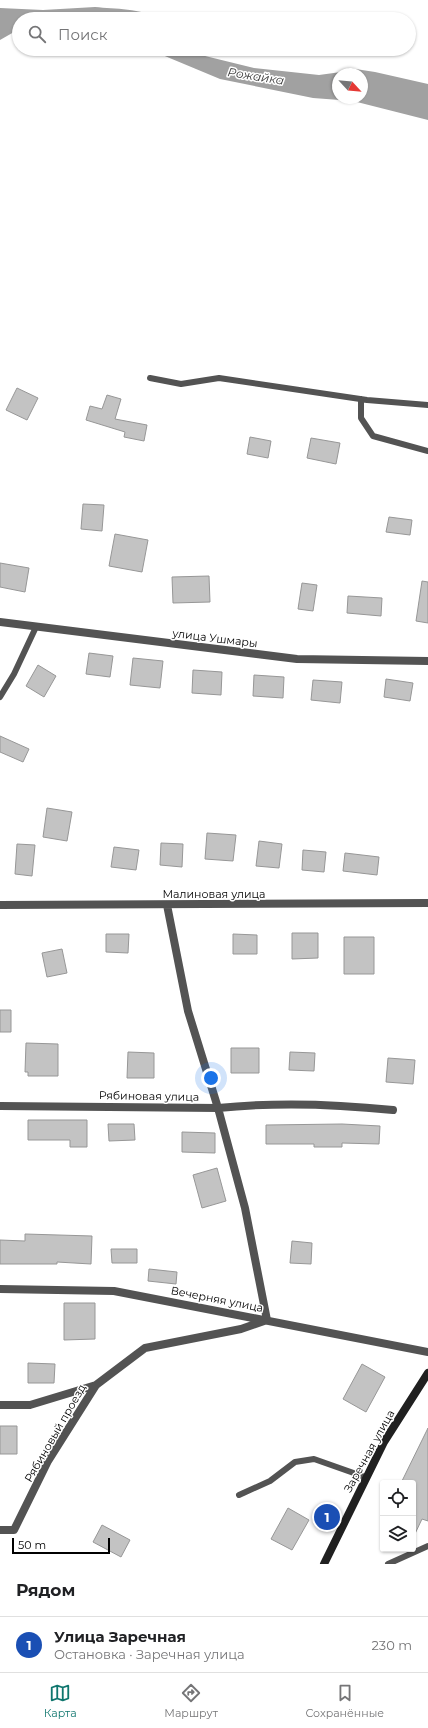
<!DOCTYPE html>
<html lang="ru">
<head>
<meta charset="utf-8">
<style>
	body { margin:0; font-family:Montserrat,sans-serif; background:#f2f2f2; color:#202124 }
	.controls { position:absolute; right:12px; bottom:12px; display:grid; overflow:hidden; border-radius:4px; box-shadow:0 1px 3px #0004 }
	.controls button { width:36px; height:36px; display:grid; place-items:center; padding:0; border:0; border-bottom:1px solid #e0e0e0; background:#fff; color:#202124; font:20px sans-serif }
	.compass { position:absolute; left:332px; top:68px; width:36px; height:36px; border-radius:50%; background:#fff; box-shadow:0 1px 3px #0004; rotate:116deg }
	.scale { position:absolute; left:12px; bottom:10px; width:98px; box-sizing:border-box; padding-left:4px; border:2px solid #000; border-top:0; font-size:11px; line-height:14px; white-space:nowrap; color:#000; -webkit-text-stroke:3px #fff; paint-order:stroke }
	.you { position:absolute; left:211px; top:1078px; width:14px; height:14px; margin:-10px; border:3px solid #fff; border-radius:50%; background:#1a73e8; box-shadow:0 0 0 6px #1a73e833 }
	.badge { display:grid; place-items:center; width:26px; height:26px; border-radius:50%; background:#0f766e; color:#fff; font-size:13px; font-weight:700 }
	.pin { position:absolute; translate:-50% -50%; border:2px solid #fff; box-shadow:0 1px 4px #0006 }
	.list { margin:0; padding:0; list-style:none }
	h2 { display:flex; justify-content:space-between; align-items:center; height:52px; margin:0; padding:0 16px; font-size:17px }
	h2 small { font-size:13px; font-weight:400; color:#757577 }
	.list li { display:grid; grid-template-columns:26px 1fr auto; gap:12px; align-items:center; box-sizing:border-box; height:56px; padding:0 16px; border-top:1px solid #e0e0e0 }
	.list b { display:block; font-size:15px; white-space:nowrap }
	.list p { margin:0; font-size:13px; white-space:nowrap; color:#757577 }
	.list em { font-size:13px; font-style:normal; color:#757577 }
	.icon { flex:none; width:22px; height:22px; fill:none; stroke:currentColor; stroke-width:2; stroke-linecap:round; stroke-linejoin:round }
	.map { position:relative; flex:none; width:428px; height:1564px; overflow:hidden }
	.search { position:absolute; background:#fff; box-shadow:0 1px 3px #0004; left:12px; right:12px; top:12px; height:44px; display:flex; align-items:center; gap:10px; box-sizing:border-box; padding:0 14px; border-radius:22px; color:#757577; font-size:15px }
	.sheet { height:108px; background:#fff }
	nav { display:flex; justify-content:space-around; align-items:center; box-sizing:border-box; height:56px; border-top:1px solid #e0e0e0; background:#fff; font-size:11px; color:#757577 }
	nav a { display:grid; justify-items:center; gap:2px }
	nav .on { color:#0f766e }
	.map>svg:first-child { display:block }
	.water { fill:#a1a1a1; fill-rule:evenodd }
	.building { fill:#c3c3c3; stroke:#979797 }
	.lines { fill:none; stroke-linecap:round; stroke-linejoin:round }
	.service { stroke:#535353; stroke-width:6 }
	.minor { stroke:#535353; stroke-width:8 }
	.secondary { stroke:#202020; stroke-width:8 }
	.labels { text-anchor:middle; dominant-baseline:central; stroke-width:3; stroke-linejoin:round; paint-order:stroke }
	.street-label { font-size:11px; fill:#000; stroke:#fff }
	.water-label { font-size:12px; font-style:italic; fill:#424242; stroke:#fff }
</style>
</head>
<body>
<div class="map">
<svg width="428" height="1564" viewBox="0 0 428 1564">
	<rect width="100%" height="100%" fill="#fff"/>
	<!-- water -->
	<path class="water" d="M95 7C115 9 141 8 159 19H19V33L14 32 0 40V8L43 10Z
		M148 49H193L197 54 254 68 319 75 341 72 349 68 375 72 428 84V120L353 101 313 98 220 79ZM338 74H362V98H338Z"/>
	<!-- building -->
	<path class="building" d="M17 388 38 398 27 420 6 410Z
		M107 395 121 399 115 419 147 425 144 441 124 437 125 432 86 420 90 406 102 409Z
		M250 437 271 441 268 458 247 454Z
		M311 438 340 443 336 464 307 458Z
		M83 504 104 505 102 531 81 529Z
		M389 517 412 520 410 535 386 532Z
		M115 534 148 540 142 572 109 566Z
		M0 563 29 568 25 592 0 587Z
		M209 576 210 602 173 603 172 577Z
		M422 581 428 582V623L416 621Z
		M302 583 317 585 313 611 298 609Z
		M348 596 382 598 381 616 347 613Z
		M89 653 113 656 110 677 86 674Z
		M133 658 163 661 160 688 130 685Z
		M38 665 56 676 44 697 26 686Z
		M193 670 222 672 221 695 192 693Z
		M254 675 284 677 283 698 253 696Z
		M386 679 413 683 410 701 384 697Z
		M313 680 342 682 340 703 311 700Z
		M0 736 29 749 23 762 0 752Z
		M47 808 72 812 67 841 43 837Z
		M207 833 236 835 233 861 205 859Z
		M259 841 282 844 279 868 256 866Z
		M161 843 183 844 182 867 160 865Z
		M17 844 35 845 32 876 15 874Z
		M114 847 139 850 136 870 111 867Z
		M303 850 326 852 324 872 302 870Z
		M345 853 379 857 377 875 343 871Z
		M292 933H318V958L292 959Z
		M106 934H129L128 953 106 952Z
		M233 934 257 935V954H233Z
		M344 937H374V974H344Z
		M62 949 67 973 47 977 42 953Z
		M0 1010H11V1032H0Z
		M26 1043 58 1044V1076H28V1072H25Z
		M231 1048H259V1073H231Z
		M128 1052 154 1053V1078H127Z
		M290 1052 315 1053 314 1071 289 1070Z
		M388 1058 415 1060 413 1084 386 1082Z
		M28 1120H87V1147H70V1140H28Z
		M108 1124H134L135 1140 109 1141Z
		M342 1124 380 1126 379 1144 342 1143V1147H314V1144H266V1125Z
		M182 1132 215 1133V1153L182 1152Z
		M217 1168 226 1201 202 1208 193 1175Z
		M25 1234 92 1236 91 1264 57 1262V1264H0V1240L25 1241Z
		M292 1241 312 1243 311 1264 290 1263Z
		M111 1249H137V1263H112Z
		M149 1269 177 1272 176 1284 148 1281Z
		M64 1303H95V1339L64 1340Z
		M28 1363 55 1364 54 1383H28Z
		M362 1364 385 1377 366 1412 343 1399Z
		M0 1426H17V1454H0Z
		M428 1428V1521L422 1519 413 1538V1483H401Z
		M288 1508 309 1520 292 1550 271 1539Z
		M102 1525 130 1540 121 1557 93 1542Z"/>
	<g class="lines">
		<!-- service -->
		<path class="service" d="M150 378 181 384 219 378 367 400 428 405
			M361 399V418L373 436 428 451
			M0 697 14 674 36 627
			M239 1495 270 1481 295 1462 314 1459 365 1477
			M388 1564 428 1546"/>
		<!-- minor -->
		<path class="minor" d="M0 622 297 659 428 661
			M0 905 428 903
			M0 1106 218 1108C276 1102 335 1104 393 1110
			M0 1289 114 1291 428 1352
			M0 1405H30L96 1385
			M0 1530H14L48 1461 96 1385 145 1348 241 1329 267 1320 245 1208 218 1108 188 1011 167 905"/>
		<!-- secondary -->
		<path class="secondary" d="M324 1564 384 1442 428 1373"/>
	</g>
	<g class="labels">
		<!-- street labels -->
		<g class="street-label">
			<text transform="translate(215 638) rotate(7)">улица Ушмары</text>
			<text x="214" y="894">Малиновая улица</text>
			<text transform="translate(149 1096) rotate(1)">Рябиновая улица</text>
			<text transform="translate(217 1299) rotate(11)">Вечерняя улица</text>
			<text transform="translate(55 1433) rotate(-60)">Рябиновый проезд</text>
			<text transform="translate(369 1451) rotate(-61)">Заречная улица</text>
		</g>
		<!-- water labels -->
		<g class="water-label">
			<text transform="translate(256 76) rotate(9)">Рожайка</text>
		</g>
	</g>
</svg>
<div class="controls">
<button><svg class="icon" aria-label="locate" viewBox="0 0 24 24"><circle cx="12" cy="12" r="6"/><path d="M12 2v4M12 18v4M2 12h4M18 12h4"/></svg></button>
<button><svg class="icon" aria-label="layers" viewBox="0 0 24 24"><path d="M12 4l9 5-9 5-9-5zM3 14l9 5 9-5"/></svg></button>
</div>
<svg class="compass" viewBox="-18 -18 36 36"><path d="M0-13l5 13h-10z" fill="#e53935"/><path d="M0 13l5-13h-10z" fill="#757577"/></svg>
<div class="scale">50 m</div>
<div class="you"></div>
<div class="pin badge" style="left:327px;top:1517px;background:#1a4fb4">1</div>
<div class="search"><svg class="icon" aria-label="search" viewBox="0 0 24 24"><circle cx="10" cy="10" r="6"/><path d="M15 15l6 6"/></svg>Поиск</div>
</div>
<section class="sheet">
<h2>Рядом<small></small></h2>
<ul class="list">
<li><span class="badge" style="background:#1a4fb4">1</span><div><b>Улица Заречная</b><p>Остановка · Заречная улица</p></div><em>230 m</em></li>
</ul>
</section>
<nav>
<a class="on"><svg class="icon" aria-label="map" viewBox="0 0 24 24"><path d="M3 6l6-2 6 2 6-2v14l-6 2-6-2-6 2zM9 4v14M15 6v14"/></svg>Карта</a>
<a><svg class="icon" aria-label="directions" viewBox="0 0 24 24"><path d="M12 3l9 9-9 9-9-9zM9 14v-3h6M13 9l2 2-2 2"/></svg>Маршрут</a>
<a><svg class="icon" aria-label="saved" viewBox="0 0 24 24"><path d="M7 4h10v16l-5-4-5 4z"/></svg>Сохранённые</a>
</nav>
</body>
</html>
